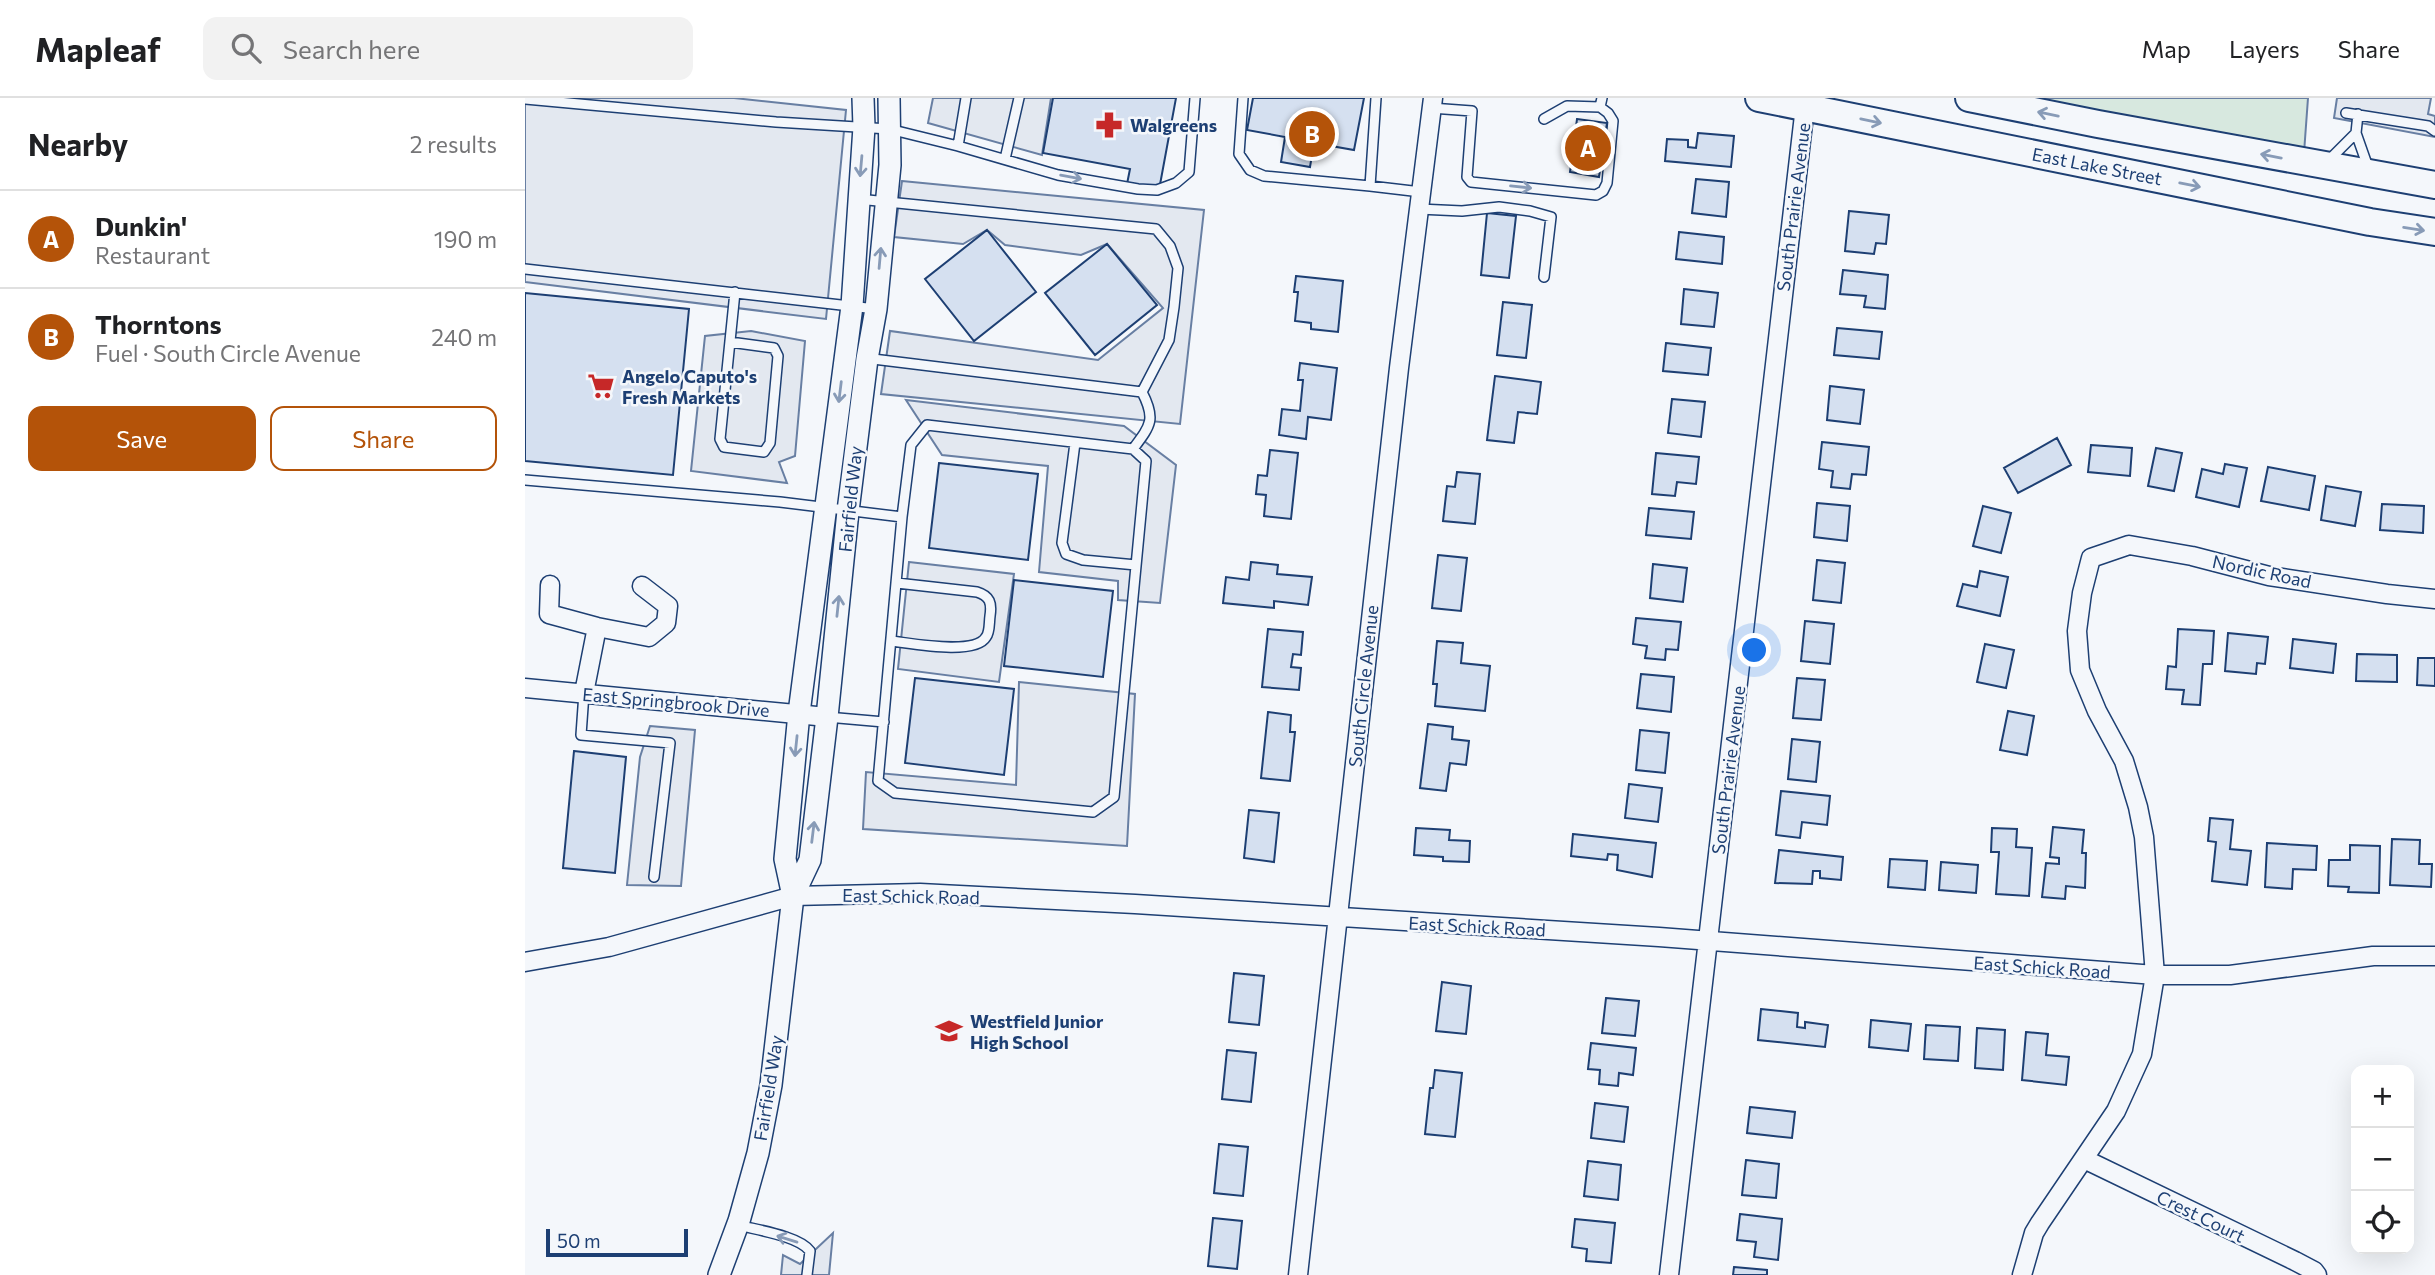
<!DOCTYPE html>
<html lang="en">
<head>
<meta charset="utf-8">
<style>
	body { margin:0; font-family:Commissioner,sans-serif; background:#f2f2f2; color:#202124 }
	.controls { position:absolute; right:21px; bottom:21px; display:grid; overflow:hidden; border-radius:14px; box-shadow:0 7px 28px #0002 }
	.controls button { width:63px; height:63px; display:grid; place-items:center; padding:0; border:0; border-bottom:2px solid #e0e0e0; background:#fff; color:#202124; font:35px sans-serif }
	.scale { position:absolute; left:21px; bottom:18px; width:142px; box-sizing:border-box; padding-left:7px; border:4px solid #1d3f73; border-top:0; font-size:19px; line-height:24px; white-space:nowrap; color:#1d3f73; -webkit-text-stroke:5px #f4f7fb; paint-order:stroke }
	.you { position:absolute; left:1230px; top:553px; width:24px; height:24px; margin:-18px; border:5px solid #fff; border-radius:50%; background:#1a73e8; box-shadow:0 0 0 10px #1a73e833 }
	.badge { display:grid; place-items:center; width:46px; height:46px; border-radius:50%; background:#b45309; color:#fff; font-size:23px; font-weight:700 }
	.pin { position:absolute; translate:-50% -50%; border:4px solid #fff; box-shadow:0 2px 7px #0006 }
	.list { margin:0; padding:0; list-style:none }
	h2 { display:flex; justify-content:space-between; align-items:center; height:91px; margin:0; padding:0 28px; font-size:30px }
	h2 small { font-size:23px; font-weight:400; color:#757577 }
	.list li { display:grid; grid-template-columns:46px 1fr auto; gap:21px; align-items:center; box-sizing:border-box; height:98px; padding:0 28px; border-top:2px solid #e0e0e0 }
	.list b { display:block; font-size:26px; white-space:nowrap }
	.list p { margin:0; font-size:23px; white-space:nowrap; color:#757577 }
	.list em { font-size:23px; font-style:normal; color:#757577 }
	.actions { display:flex; gap:14px; padding:21px 28px }
	.actions a { flex:1; padding:16px 0; border:2px solid #b45309; border-radius:14px; text-align:center; font-size:24px; color:#b45309 }
	.actions .main { background:#b45309; color:#fff }
	.icon { flex:none; width:38px; height:38px; fill:none; stroke:currentColor; stroke-width:2; stroke-linecap:round; stroke-linejoin:round }
	.map { position:relative; flex:none; width:1910px; height:1177px; overflow:hidden }
	header { display:flex; align-items:center; gap:42px; box-sizing:border-box; height:98px; padding:0 35px; background:#fff; border-bottom:2px solid #e0e0e0 }
	header strong { font-size:33px }
	nav { display:flex; gap:38px; margin-inline-start:auto; font-size:24px }
	.search { width:490px; height:63px; background:#f2f2f2; display:flex; align-items:center; gap:18px; box-sizing:border-box; padding:0 24px; border-radius:14px; color:#757577; font-size:26px }
	main { display:flex }
	aside { flex:1; background:#fff }
	.map>svg:first-child { display:block }
	.green { fill:#d7e8df; stroke:#687fa3; stroke-width:2 }
	.parking { fill:#e3e8f0; stroke:#687fa3; stroke-width:2 }
	.building { fill:#d5e0f0; stroke:#1d3f73; stroke-width:2 }
	.lines { fill:none; stroke-linecap:round; stroke-linejoin:round }
	.service-casing { stroke:#1d3f73; stroke-width:12 }
	.minor-casing { stroke:#1d3f73; stroke-width:21 }
	.tertiary-casing { stroke:#1d3f73; stroke-width:24 }
	.primary-casing { stroke:#1d3f73; stroke-width:30 }
	.service { stroke:#f4f7fb; stroke-width:9 }
	.minor { stroke:#f4f7fb; stroke-width:18 }
	.tertiary { stroke:#f4f7fb; stroke-width:21 }
	.primary { stroke:#f4f7fb; stroke-width:26 }
	.oneway { stroke:#889bb7 }
	.labels { text-anchor:middle; dominant-baseline:central; stroke-width:5; stroke-linejoin:round; paint-order:stroke }
	.poi-label { font-size:18px; font-weight:bold; fill:#1d3f73; stroke:#f4f7fb; text-anchor:start }
	.street-label { font-size:18px; fill:#1d3f73; stroke:#f4f7fb }
</style>
</head>
<body>
<header>
<strong>Mapleaf</strong>
<div class="search"><svg class="icon" aria-label="search" viewBox="0 0 24 24"><circle cx="10" cy="10" r="6"/><path d="M15 15l6 6"/></svg>Search here</div>
<nav><a>Map</a><a>Layers</a><a>Share</a></nav>
</header>
<main>
<aside>
<h2>Nearby<small>2 results</small></h2>
<ul class="list">
<li><span class="badge">A</span><div><b>Dunkin'</b><p>Restaurant</p></div><em>190 m</em></li>
<li><span class="badge">B</span><div><b>Thorntons</b><p>Fuel · South Circle Avenue</p></div><em>240 m</em></li>
</ul>
<div class="actions"><a class="main">Save</a><a>Share</a></div>
</aside>
<div class="map">
<svg width="1910" height="1177" viewBox="0 0 1910 1177">
	<rect width="100%" height="100%" fill="#f4f7fb"/>
	<!-- green -->
	<path class="green" d="M1496 0H1783L1779 55Z"/>
	<!-- parking -->
	<path class="parking" d="M0 0H209L321 12 301 221 0 184Z
		M408 0H526L517 57 403 25Z
		M1812 0H1906L1903 16 1910 18V39L1809 20Z
		M377 83 679 112 655 326 356 296 365 233 573 262 638 210 582 146 556 157 480 147 462 132 438 146 369 139Z
		M226 233 280 243 270 358 254 364 262 385 166 373 180 238Z
		M381 302 599 328 651 367 635 505 593 502V483L514 474 523 368 417 357Z
		M384 464 489 476 474 584 373 571Z
		M494 584 610 596 602 748 338 731 341 674 491 687Z
		M125 628 170 632 156 788 102 787 115 659Z
		M308 1135 304 1177H256L258 1157 275 1166Z"/>
	<!-- building -->
	<path class="building" d="M528 0H651L634 92 602 86 605 71 518 55Z
		M728 0H839L829 52 789 45 785 69 756 64 760 39 722 32Z
		M1052 21 1082 25 1074 79 1045 74Z
		M1173 35 1209 38 1206 69 1140 63 1142 41 1163 42V49L1171 50Z
		M1171 81 1204 84 1201 119 1167 115Z
		M1324 113 1364 117 1361 146 1351 145 1349 156 1320 153Z
		M962 115 991 118 984 180 956 177Z
		M462 132 511 194 449 243 400 181Z
		M1154 134 1199 139 1197 166 1151 161Z
		M582 146 632 207 570 257 520 195Z
		M1318 172 1363 177 1360 211 1339 209 1341 198 1315 196Z
		M771 178 818 183 813 234 786 231V225L770 223 773 194H769Z
		M1159 191 1193 195 1189 229 1156 226Z
		M0 195 164 211 148 377 0 363Z
		M978 204 1007 207 1001 260 972 257Z
		M1312 230 1357 234 1354 261 1309 257Z
		M1141 245 1186 250 1183 277 1138 273Z
		M775 265 812 270 806 322 783 319 781 341 754 337 757 311 775 313 778 282H773Z
		M970 278 1016 284 1012 316 993 314 989 345 962 342Z
		M1305 288 1339 292 1335 326 1302 322Z
		M1147 301 1180 304 1176 339 1143 335Z
		M1532 340 1546 367 1493 395 1479 370Z
		M1297 344 1344 349 1341 377 1327 376 1325 391 1306 389 1308 373 1294 371Z
		M1566 347 1607 350 1605 378 1563 374Z
		M1631 350 1657 355 1649 393 1623 388Z
		M745 352 773 355 766 421 739 418 741 397 731 396 733 377 742 378Z
		M1131 355 1174 359 1171 386 1152 384 1150 398 1127 396Z
		M414 365 513 376 503 462 404 450Z
		M1700 366 1722 370 1714 409 1671 399 1677 371 1698 376Z
		M1743 369 1790 378 1784 412 1736 403Z
		M932 374 955 376 950 426 918 423 922 388 930 389Z
		M1801 388 1836 394 1830 428 1796 422Z
		M1292 405 1325 408 1322 443 1289 439Z
		M1857 406 1899 408 1898 435 1855 432Z
		M1458 408 1486 415 1476 455 1448 448Z
		M1124 410 1169 414 1166 441 1121 437Z
		M913 457 942 460 936 513 907 510Z
		M1292 462 1320 465 1316 505 1288 502Z
		M726 464 753 467 752 476 787 479 783 507 749 503V510L698 505 701 479 724 482Z
		M1128 466 1162 470 1158 504 1125 500Z
		M1455 473 1483 479 1475 518 1432 508 1438 486 1452 489Z
		M489 482 588 493 578 579 479 568Z
		M1111 520 1156 524 1153 552 1141 551 1140 562 1120 560 1122 548 1108 546Z
		M1280 523 1309 526 1305 566 1276 563Z
		M743 531 778 534 776 557 768 556 766 569 776 570 774 592 737 589Z
		M1653 531 1689 533 1687 566H1678L1675 607 1657 606 1659 592 1641 591 1643 568 1651 569Z
		M1703 535 1743 539 1740 566 1732 565 1731 576 1700 573Z
		M1768 541 1811 546 1808 575 1765 570Z
		M912 543 938 545 936 565 965 568 960 613 910 608 912 586H908Z
		M1460 546 1489 552 1481 590 1452 584Z
		M1832 556 1872 557V584L1831 583Z
		M1893 560H1910V588L1892 587Z
		M1116 576 1149 579 1146 614 1112 610Z
		M390 580 489 591 479 677 380 665Z
		M1272 580 1300 582 1296 622 1268 620Z
		M1483 613 1509 618 1502 657 1475 652Z
		M743 614 766 617 765 634H770L765 683 736 680Z
		M903 626 928 629 927 641 944 643 941 667 925 665 921 693 895 690Z
		M1115 632 1144 635 1140 675 1111 672Z
		M1267 641 1295 644 1291 684 1263 681Z
		M49 653 101 659 90 775 38 770Z
		M1104 686 1137 690 1133 724 1100 720Z
		M1256 693 1305 698 1302 727 1277 724 1275 740 1251 737Z
		M724 712 754 715 749 764 719 760Z
		M1685 720 1708 722 1705 751 1726 753 1722 787 1687 783 1691 744 1683 743Z
		M1528 729 1559 732 1557 755H1561L1560 790 1541 788 1540 801 1517 799 1521 765 1534 766V760L1525 759Z
		M891 730 925 732 924 742 945 743 944 764 918 763V759L889 757Z
		M1467 730 1492 731 1491 749 1507 750 1504 798 1471 796 1474 754H1466Z
		M1048 736 1131 745 1127 779 1092 772 1093 757 1083 756 1082 762 1046 758Z
		M1867 741 1895 742 1894 766H1907L1906 789 1865 787Z
		M1742 745 1792 748 1791 772 1768 771 1767 791 1740 789Z
		M1825 747 1855 748 1854 795 1823 794 1824 789 1803 788 1804 762H1825Z
		M1254 752 1318 759 1316 782 1295 780V773H1288L1287 786 1250 785Z
		M1365 761 1402 763 1400 792 1363 789Z
		M1416 764 1453 767 1451 795 1414 792Z
		M709 875 739 878 734 927 704 924Z
		M917 884 946 888 941 936 911 933Z
		M1081 900 1114 903 1110 938 1077 935Z
		M1236 911 1273 915 1272 929 1280 930V924L1303 927 1300 949 1233 942Z
		M1346 922 1386 926 1383 953 1344 949Z
		M1401 927 1435 929 1433 963 1399 961Z
		M1452 930 1480 932 1478 972 1450 970Z
		M1501 934 1523 936 1521 957 1544 959 1541 987 1497 982Z
		M1066 945 1111 950 1108 977 1094 975 1093 988 1074 986 1075 972 1063 971Z
		M702 952 731 955 726 1004 697 1001Z
		M910 972 937 975 930 1039 900 1036 905 990H908Z
		M1070 1005 1103 1009 1099 1044 1066 1040Z
		M1225 1009 1270 1014 1267 1040 1222 1035Z
		M694 1046 723 1049 718 1098 689 1095Z
		M1221 1062 1254 1066 1251 1100 1217 1097Z
		M1063 1063 1096 1067 1093 1102 1059 1098Z
		M1215 1116 1257 1121 1253 1162 1229 1159 1231 1144 1212 1142Z
		M688 1120 717 1123 712 1171 683 1168Z
		M1050 1121 1090 1125 1086 1165 1061 1163 1062 1151 1047 1149Z
		M1209 1169 1242 1172V1177H1208Z"/>
	<g class="lines">
		<!-- service casing -->
		<g class="service-casing">
			<path id="service" d="M718 0 714 56 725 72 739 78 845 88
				M851 0 845 88 896 94
				M0 1 251 24 364 31 433 48 441 0
				M906 10 947 13 942 79 946 84 1071 97 1078 93 1082 85 1088 23 1083 15 1075 9
				M1821 15 1903 28 1910 33
				M1833 16 1831 35 1844 72
				M1019 21 1042 8 1075 9 1077 0
				M433 48 533 77 613 91 632 92 651 85 664 74 670 0
				M480 61 494 0
				M1803 63 1831 35
				M333 101 631 131 645 148 653 170 649 209 644 242 617 294C631 321 626 327 608 351
				M894 111 937 113 974 109 1005 113 1026 119 1019 179
				M0 171 351 211
				M205 244 249 250 253 258 245 345 239 354 199 349 195 341 210 194
				M340 260 617 294
				M402 327 608 351 621 363 589 699 568 714 370 695 353 683 377 419 386 347Z
				M550 345 537 445 541 456 558 462 611 467
				M0 382 255 404 377 419
				M366 543C385 545 450 558 461 539 465 534 464 525 465 518 467 505 465 498 452 494L372 485
				M59 595 56 637 145 645 129 779
				M302 619 359 624
				M213 1127C232 1132 274 1138 285 1153L282 1177"/>
		</g>
		<!-- minor casing -->
		<g class="minor-casing">
			<path id="minor" d="M1566 460 1604 447 1667 458 1744 478 1862 496 1910 501
				M25 487 24 516 72 529 124 539 141 525 143 508 117 488
				M0 590 302 619
				M59 595 72 529
				M0 864 84 849 268 798 395 795 610 806 1134 839 1630 877H1705L1848 858H1910
				M1559 1061 1770 1163 1789 1173 1792 1177
				M773 1177 874 270 908 0
				M1144 1177 1281 0
				M1497 1177 1509 1135 1515 1125 1591 1013 1617 956 1630 877 1619 739 1613 709 1599 663 1572 613 1555 572 1552 533 1557 495 1566 460"/>
		</g>
		<!-- tertiary casing -->
		<g class="tertiary-casing">
			<path id="tertiary" d="M268 798 285 762 302 619 323 413 342 261 351 211 365 67 364 0
				M194 1177 214 1123 233 1055 246 987 268 798 260 761 274 615 327 208 339 29 338 0"/>
		</g>
		<!-- primary casing -->
		<g class="primary-casing">
			<path id="primary" d="M1234 0 1845 124 1910 134
				M1444 0 1573 26 1910 87"/>
		</g>
		<!-- service -->
		<use href="#service" class="service"/>
		<!-- minor -->
		<use href="#minor" class="minor"/>
		<!-- tertiary -->
		<use href="#tertiary" class="tertiary"/>
		<!-- primary -->
		<use href="#primary" class="primary"/>
	</g>
	<!-- one-way arrows -->
	<defs><path id="oneway-shaft" d="M-6 0H5M1.5-3L5.5 0L1.5 3" fill="none" stroke-width="1.6" stroke-linecap="round" stroke-linejoin="round" transform="scale(1.75)"/></defs>
	<g class="oneway">
		<use href="#oneway-shaft" transform="translate(1523 16) rotate(-168)"/>
		<use href="#oneway-shaft" transform="translate(1346 23) rotate(12)"/>
		<use href="#oneway-shaft" transform="translate(1746 58) rotate(-169)"/>
		<use href="#oneway-shaft" transform="translate(336 68) rotate(95)"/>
		<use href="#oneway-shaft" transform="translate(546 79) rotate(10)"/>
		<use href="#oneway-shaft" transform="translate(1665 87) rotate(11)"/>
		<use href="#oneway-shaft" transform="translate(996 89) rotate(6)"/>
		<use href="#oneway-shaft" transform="translate(1889 131) rotate(9)"/>
		<use href="#oneway-shaft" transform="translate(355 160) rotate(-85)"/>
		<use href="#oneway-shaft" transform="translate(315 294) rotate(97)"/>
		<use href="#oneway-shaft" transform="translate(313 508) rotate(-84)"/>
		<use href="#oneway-shaft" transform="translate(271 648) rotate(96)"/>
		<use href="#oneway-shaft" transform="translate(288 734) rotate(-83)"/>
		<use href="#oneway-shaft" transform="translate(262 1141) rotate(-163)"/>
	</g>
	<!-- icons -->
	<defs>
		<g id="pharmacy-bare" transform="scale(2.1)"><path d="M-2-6h4v4h4v4h-4v4h-4v-4h-4v-4h4Z" fill="#c62828" stroke="#f4f7fb" stroke-width="2.5" paint-order="stroke"/></g>
		<g id="supermarket-bare" transform="scale(2.1)"><path d="M-6-5.5h2.5l.6 2H6L4.5 2H-2.5L-4.4-4H-6ZM-1.5 3.2a1.3 1.3 0 1 0 .1 0ZM3 3.2a1.3 1.3 0 1 0 .1 0Z" fill="#c62828" stroke="#f4f7fb" stroke-width="2.5" paint-order="stroke"/></g>
		<g id="school-bare" transform="scale(2.1)"><path d="M0-5L7-2L0 1L-7-2ZM-4 1L0 2.5L4 1V4Q0 6-4 4Z" fill="#c62828" stroke="#f4f7fb" stroke-width="2.5" paint-order="stroke"/></g>
	</defs>
	<g fill-rule="evenodd">
		<use href="#pharmacy-bare" x="584" y="27"/>
		<use href="#supermarket-bare" x="76" y="288"/>
		<use href="#school-bare" x="424" y="933"/>
	</g>
	<g class="labels">
		<!-- poi labels -->
		<g class="poi-label">
			<text x="605" y="27">Walgreens</text>
			<text x="97" y="278">Angelo Caputo's<tspan x="97" dy="21">Fresh Markets</tspan></text>
			<text x="445" y="923">Westfield Junior<tspan x="445" dy="21">High School</tspan></text>
		</g>
		<!-- street labels -->
		<g class="street-label">
			<text transform="translate(1572 68) rotate(11)">East Lake Street</text>
			<text transform="translate(1268 109) rotate(-83)">South Prairie Avenue</text>
			<text transform="translate(325 401) rotate(-84)">Fairfield Way</text>
			<text transform="translate(1737 473) rotate(12)">Nordic Road</text>
			<text transform="translate(838 588) rotate(-84)">South Circle Avenue</text>
			<text transform="translate(151 604) rotate(5)">East Springbrook Drive</text>
			<text transform="translate(1203 672) rotate(-83)">South Prairie Avenue</text>
			<text transform="translate(386 798) rotate(1)">East Schick Road</text>
			<text transform="translate(952 828) rotate(3)">East Schick Road</text>
			<text transform="translate(1517 869) rotate(4)">East Schick Road</text>
			<text transform="translate(243 990) rotate(-81)">Fairfield Way</text>
			<text transform="translate(1676 1118) rotate(26)">Crest Court</text>
		</g>
	</g>
</svg>
<div class="controls">
<button>+</button>
<button>−</button>
<button><svg class="icon" aria-label="locate" viewBox="0 0 24 24"><circle cx="12" cy="12" r="6"/><path d="M12 2v4M12 18v4M2 12h4M18 12h4"/></svg></button>
</div>
<div class="scale">50 m</div>
<div class="you"></div>
<div class="pin badge" style="left:1063px;top:50px">A</div>
<div class="pin badge" style="left:787px;top:36px">B</div>
</div>
</main>
</body>
</html>
